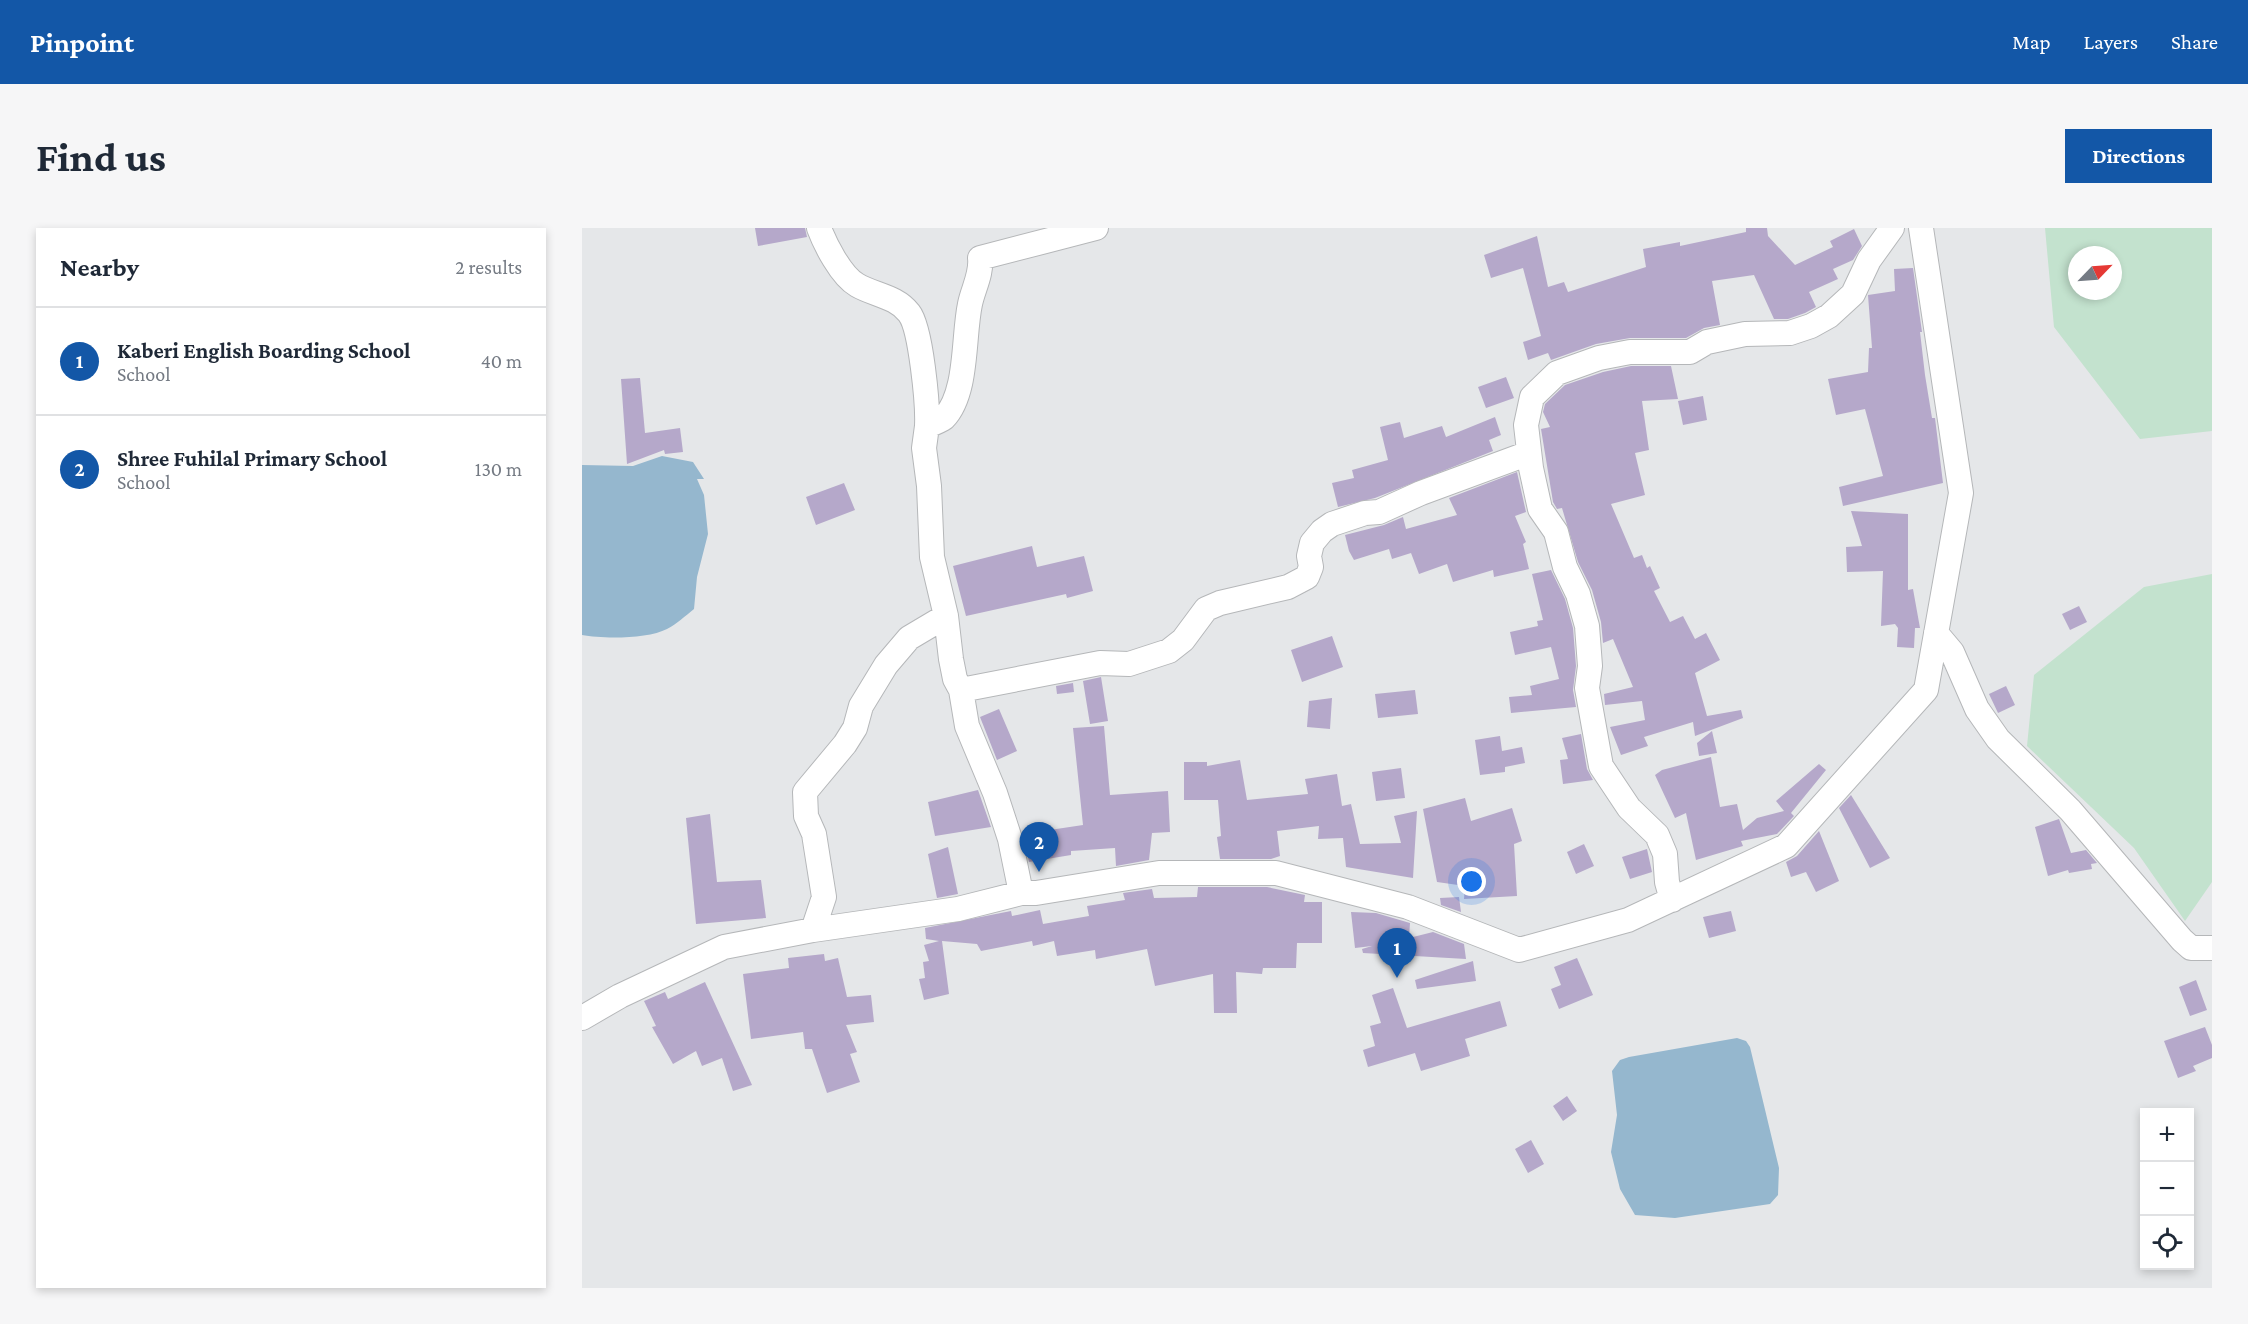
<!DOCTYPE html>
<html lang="en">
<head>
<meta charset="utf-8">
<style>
	body { margin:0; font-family:"Crimson Pro",serif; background:#f6f6f7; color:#1f2937 }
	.controls { position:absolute; right:18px; bottom:18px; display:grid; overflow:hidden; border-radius:0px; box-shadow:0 3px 9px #0003 }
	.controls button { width:54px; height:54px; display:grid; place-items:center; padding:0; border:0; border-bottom:2px solid #e0e1e3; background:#fff; color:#1f2937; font:30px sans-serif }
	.compass { position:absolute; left:1486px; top:18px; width:54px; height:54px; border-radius:50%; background:#fff; box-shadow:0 3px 9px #0003; rotate:65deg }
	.you { position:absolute; left:890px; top:654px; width:21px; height:21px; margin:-15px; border:4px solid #fff; border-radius:50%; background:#1a73e8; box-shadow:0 0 0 9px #1a73e833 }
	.badge { display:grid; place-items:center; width:39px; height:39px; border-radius:50%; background:#1357a7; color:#fff; font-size:20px; font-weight:700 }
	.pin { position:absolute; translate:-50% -50px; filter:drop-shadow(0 2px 3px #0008) }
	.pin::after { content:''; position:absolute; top:32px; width:21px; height:18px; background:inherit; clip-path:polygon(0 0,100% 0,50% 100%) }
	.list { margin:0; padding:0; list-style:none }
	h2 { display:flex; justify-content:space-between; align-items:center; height:78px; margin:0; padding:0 24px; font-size:26px }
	h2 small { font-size:20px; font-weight:400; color:#747a83 }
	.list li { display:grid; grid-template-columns:39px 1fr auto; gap:18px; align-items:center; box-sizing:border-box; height:108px; padding:0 24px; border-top:2px solid #e0e1e3 }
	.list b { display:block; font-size:22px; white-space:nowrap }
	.list p { margin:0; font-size:20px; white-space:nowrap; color:#747a83 }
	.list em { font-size:20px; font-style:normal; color:#747a83 }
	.icon { flex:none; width:33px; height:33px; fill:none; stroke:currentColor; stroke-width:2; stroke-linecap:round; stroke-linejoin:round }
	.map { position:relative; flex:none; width:1630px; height:1060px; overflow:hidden; border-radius:0px }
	header { display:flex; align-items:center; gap:36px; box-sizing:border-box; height:84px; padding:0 30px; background:#1357a7; color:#fff }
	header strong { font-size:28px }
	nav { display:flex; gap:33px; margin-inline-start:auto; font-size:21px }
	.intro { display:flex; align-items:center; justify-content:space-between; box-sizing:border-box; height:144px; padding:0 36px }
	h1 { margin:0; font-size:42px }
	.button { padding:15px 27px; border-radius:0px; background:#1357a7; color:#fff; font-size:21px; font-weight:700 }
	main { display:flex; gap:36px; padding:0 36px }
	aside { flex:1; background:#fff; border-radius:0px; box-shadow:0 3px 9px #0003 }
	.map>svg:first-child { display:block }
	.green { fill:#c3e2ce; fill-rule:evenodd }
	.water { fill:#95b7ce }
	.building { fill:#b5a8ca }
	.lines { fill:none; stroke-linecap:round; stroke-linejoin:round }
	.minor-casing { stroke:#b5b7b9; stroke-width:26 }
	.minor { stroke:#fff; stroke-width:24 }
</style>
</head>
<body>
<header>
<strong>Pinpoint</strong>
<nav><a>Map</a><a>Layers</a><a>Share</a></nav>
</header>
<div class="intro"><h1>Find us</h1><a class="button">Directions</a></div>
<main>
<aside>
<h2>Nearby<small>2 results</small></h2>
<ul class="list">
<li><span class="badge">1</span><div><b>Kaberi English Boarding School</b><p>School</p></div><em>40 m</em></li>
<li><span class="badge">2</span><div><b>Shree Fuhilal Primary School</b><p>School</p></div><em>130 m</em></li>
</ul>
</aside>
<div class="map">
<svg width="1630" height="1060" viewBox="0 0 1630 1060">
	<rect width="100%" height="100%" fill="#e5e7e9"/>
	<!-- green -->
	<path class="green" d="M1463 0H1630V203L1558 211 1472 99ZM1495 27H1531V63H1495Z
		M1630 346V654L1603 693 1552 620 1445 518 1452 447 1562 359Z"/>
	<!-- water -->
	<path class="water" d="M80 228 111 234 122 251H115L122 267 126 306 115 349 112 381C103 388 95 396 85 401 66 411 21 411 0 407V237L51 238Z
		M1155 810 1164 813 1168 819 1197 940 1196 967 1188 976 1093 990 1053 987 1038 961 1029 924 1035 887 1030 843 1038 832 1047 829Z"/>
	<!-- building -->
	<path class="building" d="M173 0H223L225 9 176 18Z
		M1164 0H1185L1186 8 1213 37 1251 19 1248 13 1272 1 1280 18 1271 32 1251 41 1256 51 1227 64 1234 79 1223 85 1206 91H1192L1172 47 1130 53 1138 97 1122 100 1104 110H1048L1014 116 969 132 966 125 946 132 941 114 959 108 941 40 909 50 902 27 955 8 966 59 982 54 986 64 1064 39 1061 21 1098 14V18L1164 4Z
		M1331 40 1340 104H1338L1343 147 1350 190H1353L1361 255 1261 278 1257 259 1301 248 1283 181 1254 187 1246 151 1286 144 1287 120H1290L1286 67 1313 63 1312 41Z
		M1049 138H1089L1096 171 1060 173 1067 222 1053 225 1063 267 1029 276 1052 330 1060 327 1065 340 1068 338 1078 360 1072 363 1088 394 1101 388 1113 411 1124 405 1138 432 1113 445 1125 488 1159 482 1161 490 1113 508 1111 494 1062 509 1066 518 1039 527 1028 499 1063 492 1060 473 1023 477 1022 466 1051 459 1031 411 1021 415 1019 394 1010 362 996 334 980 280 975 281 971 274 959 201 968 199 961 184 963 176 983 157 1021 144Z
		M924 149 932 170 904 180 896 159Z
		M58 150 63 205 98 200 101 224 83 226 82 222 45 236 39 151Z
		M1121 168 1125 192 1101 197 1096 173Z
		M913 189 919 207 907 212 911 223 793 270 756 279 750 255 772 250 770 242 806 232 798 199 818 194 822 210 860 198 864 209Z
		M935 244 944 284 933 288 944 314 941 316 947 341 912 349 911 342 871 354 865 336 837 346 829 325 810 331 807 321 772 332 767 323 763 307 802 297 821 289 824 301 875 287 867 270Z
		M262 255 273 282 234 297 224 269Z
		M1269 283 1326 286V362L1331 361 1338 400H1333L1332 420 1315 419 1316 400 1313 396 1299 398 1301 343 1265 344 1264 319 1280 318Z
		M450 318 455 339 502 328 511 363 485 370 484 366 384 388 371 338Z
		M969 342 983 371 991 400 994 438 991 462 994 479 929 485 927 469 950 467 948 458 977 451 969 419 933 427 928 404 956 398 955 393 961 392 950 346Z
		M1497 378 1505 394 1488 402 1480 386Z
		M750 408 761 439 720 454 709 422Z
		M519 449 526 493 508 496 501 453Z
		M491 455 492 464 475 466 474 458Z
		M1424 458 1433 477 1416 485 1407 466Z
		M833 462 836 486 796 490 793 466Z
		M750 470 748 501 725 499 727 473Z
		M417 481 435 523 415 532 398 489Z
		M522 498 528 567 586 563 588 604 570 605 567 632 534 638 533 620 489 623V627L447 634 441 606 501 597 491 500Z
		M1130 503 1135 525 1117 528 1115 515Z
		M999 506 1005 541 1011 552 981 556 978 532 986 531 980 510Z
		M918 508 920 523 940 519 943 535 923 539V544L898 547 893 512Z
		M1129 529 1138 579 1155 576 1161 602 1175 590 1202 583 1194 573 1237 536 1244 542 1209 585 1212 588 1195 606 1159 613 1161 618 1114 632 1104 585 1093 590 1073 547 1080 542Z
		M658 532 665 572 726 566 723 551 755 546 760 578 769 576 778 616 819 615 812 588 835 583 831 650 764 639 761 610 736 611 737 598 695 603 698 628 689 631H638L635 609 639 608 636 572H602V534H625V538Z
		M819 540 823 570 794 573 790 544Z
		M396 562 409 599 353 608 346 574Z
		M1269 567 1308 630 1288 640 1257 580Z
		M883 570 889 593 930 580 940 613 932 616 935 668 882 671 883 658 855 654 841 581Z
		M128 586 135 654 179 652 184 690 114 696 104 590Z
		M1477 591 1489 625 1504 622 1515 635 1509 636 1510 641 1487 645 1486 642 1466 648 1453 599Z
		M1237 603 1257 653 1234 664 1224 644 1209 649 1204 634 1215 628Z
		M1002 616 1012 638 994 646 985 624Z
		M366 619 376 666 355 670 346 626Z
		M1065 621 1070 644 1048 651 1040 629Z
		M616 659H685L723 667 722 674H740V715H715L714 740H681L680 746 654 744 655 785H632L631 746 573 758 565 721 514 731 513 722 475 728 472 713 451 718 450 713 399 723 395 716 360 713 367 766 342 772 337 751 343 750 341 734 347 733 342 717 357 713 344 711 343 700 429 683 430 688 458 682 461 696 507 688 505 678 543 672 541 665 570 661 572 670 615 669Z
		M877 669 879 684 859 677 858 670Z
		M1149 683 1154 703 1127 710 1121 689Z
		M769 684 794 685 828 695 827 710 851 704 882 716 884 731 781 725 780 721 790 718 773 720Z
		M242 726 243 733 256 730 265 769 289 767 292 794 264 797 275 824 268 826 278 854 245 865 230 821H223L221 804 169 811 161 746 207 740 206 730Z
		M995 730 1011 767 977 781 969 761 979 757 972 739Z
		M891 733 894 753 835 761 833 752Z
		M1614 752 1625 782 1608 788 1597 759Z
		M123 754 155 824 170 857 151 863 140 830 120 838 114 823 91 836 70 799 74 798 62 773 83 764 86 771Z
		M811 760 825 800 918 773 925 798 883 811 888 828 839 843 833 825 786 839 781 822 793 818 788 798 799 795 790 767Z
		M1623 799 1630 817V830L1611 838 1614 843 1596 850 1582 813Z
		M985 868 995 883 981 893 971 878Z
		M949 912 962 936 946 945 933 921Z"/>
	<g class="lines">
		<!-- minor casing -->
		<g class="minor-casing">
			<path id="minor" d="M237 0C243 16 259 48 275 57 292 67 314 68 327 85 339 100 346 177 345 198
				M1354 405 1370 424 1395 481 1416 511 1488 582 1600 712 1609 720H1630
				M379 462 518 435 547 436 587 423 601 412 624 381 638 375 706 359 725 349 729 339 727 328 730 315 740 303 750 296 783 285 797 284 839 265 947 225
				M439 665 428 611 413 565 385 498 379 462 373 451 369 431 364 388 350 329 347 258 342 220 345 198C350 196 358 193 362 190 386 165 381 108 388 76 391 61 400 46 398 30L514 0
				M1090 672 1085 654 1083 626 1075 607 1047 580 1019 538 1005 460 1008 438 1005 398 996 366 983 339 974 304 958 281 949 240 944 197 950 169 975 145 1017 130 1048 124H1108L1125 114 1163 106 1208 105 1229 98 1247 88 1271 66 1287 32 1310 0
				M231 702 242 669 232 606 224 588 223 564 263 516 273 500 279 478 304 437 327 410 364 388
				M0 790 38 768 142 719 231 702 376 681 439 665H454L577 645H694L826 679 937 722 1046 692 1204 618 1344 462 1379 265 1339 0"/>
		</g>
		<!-- minor -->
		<use href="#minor" class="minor"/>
	</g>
</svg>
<div class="controls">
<button>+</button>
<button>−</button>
<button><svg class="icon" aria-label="locate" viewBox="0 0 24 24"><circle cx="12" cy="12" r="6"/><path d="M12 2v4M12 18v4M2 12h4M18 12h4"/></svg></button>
</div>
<svg class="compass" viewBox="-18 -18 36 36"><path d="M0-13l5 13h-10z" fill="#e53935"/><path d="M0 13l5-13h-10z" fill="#747a83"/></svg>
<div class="you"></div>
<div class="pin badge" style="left:815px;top:750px">1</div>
<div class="pin badge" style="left:457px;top:644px">2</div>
</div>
</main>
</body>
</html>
